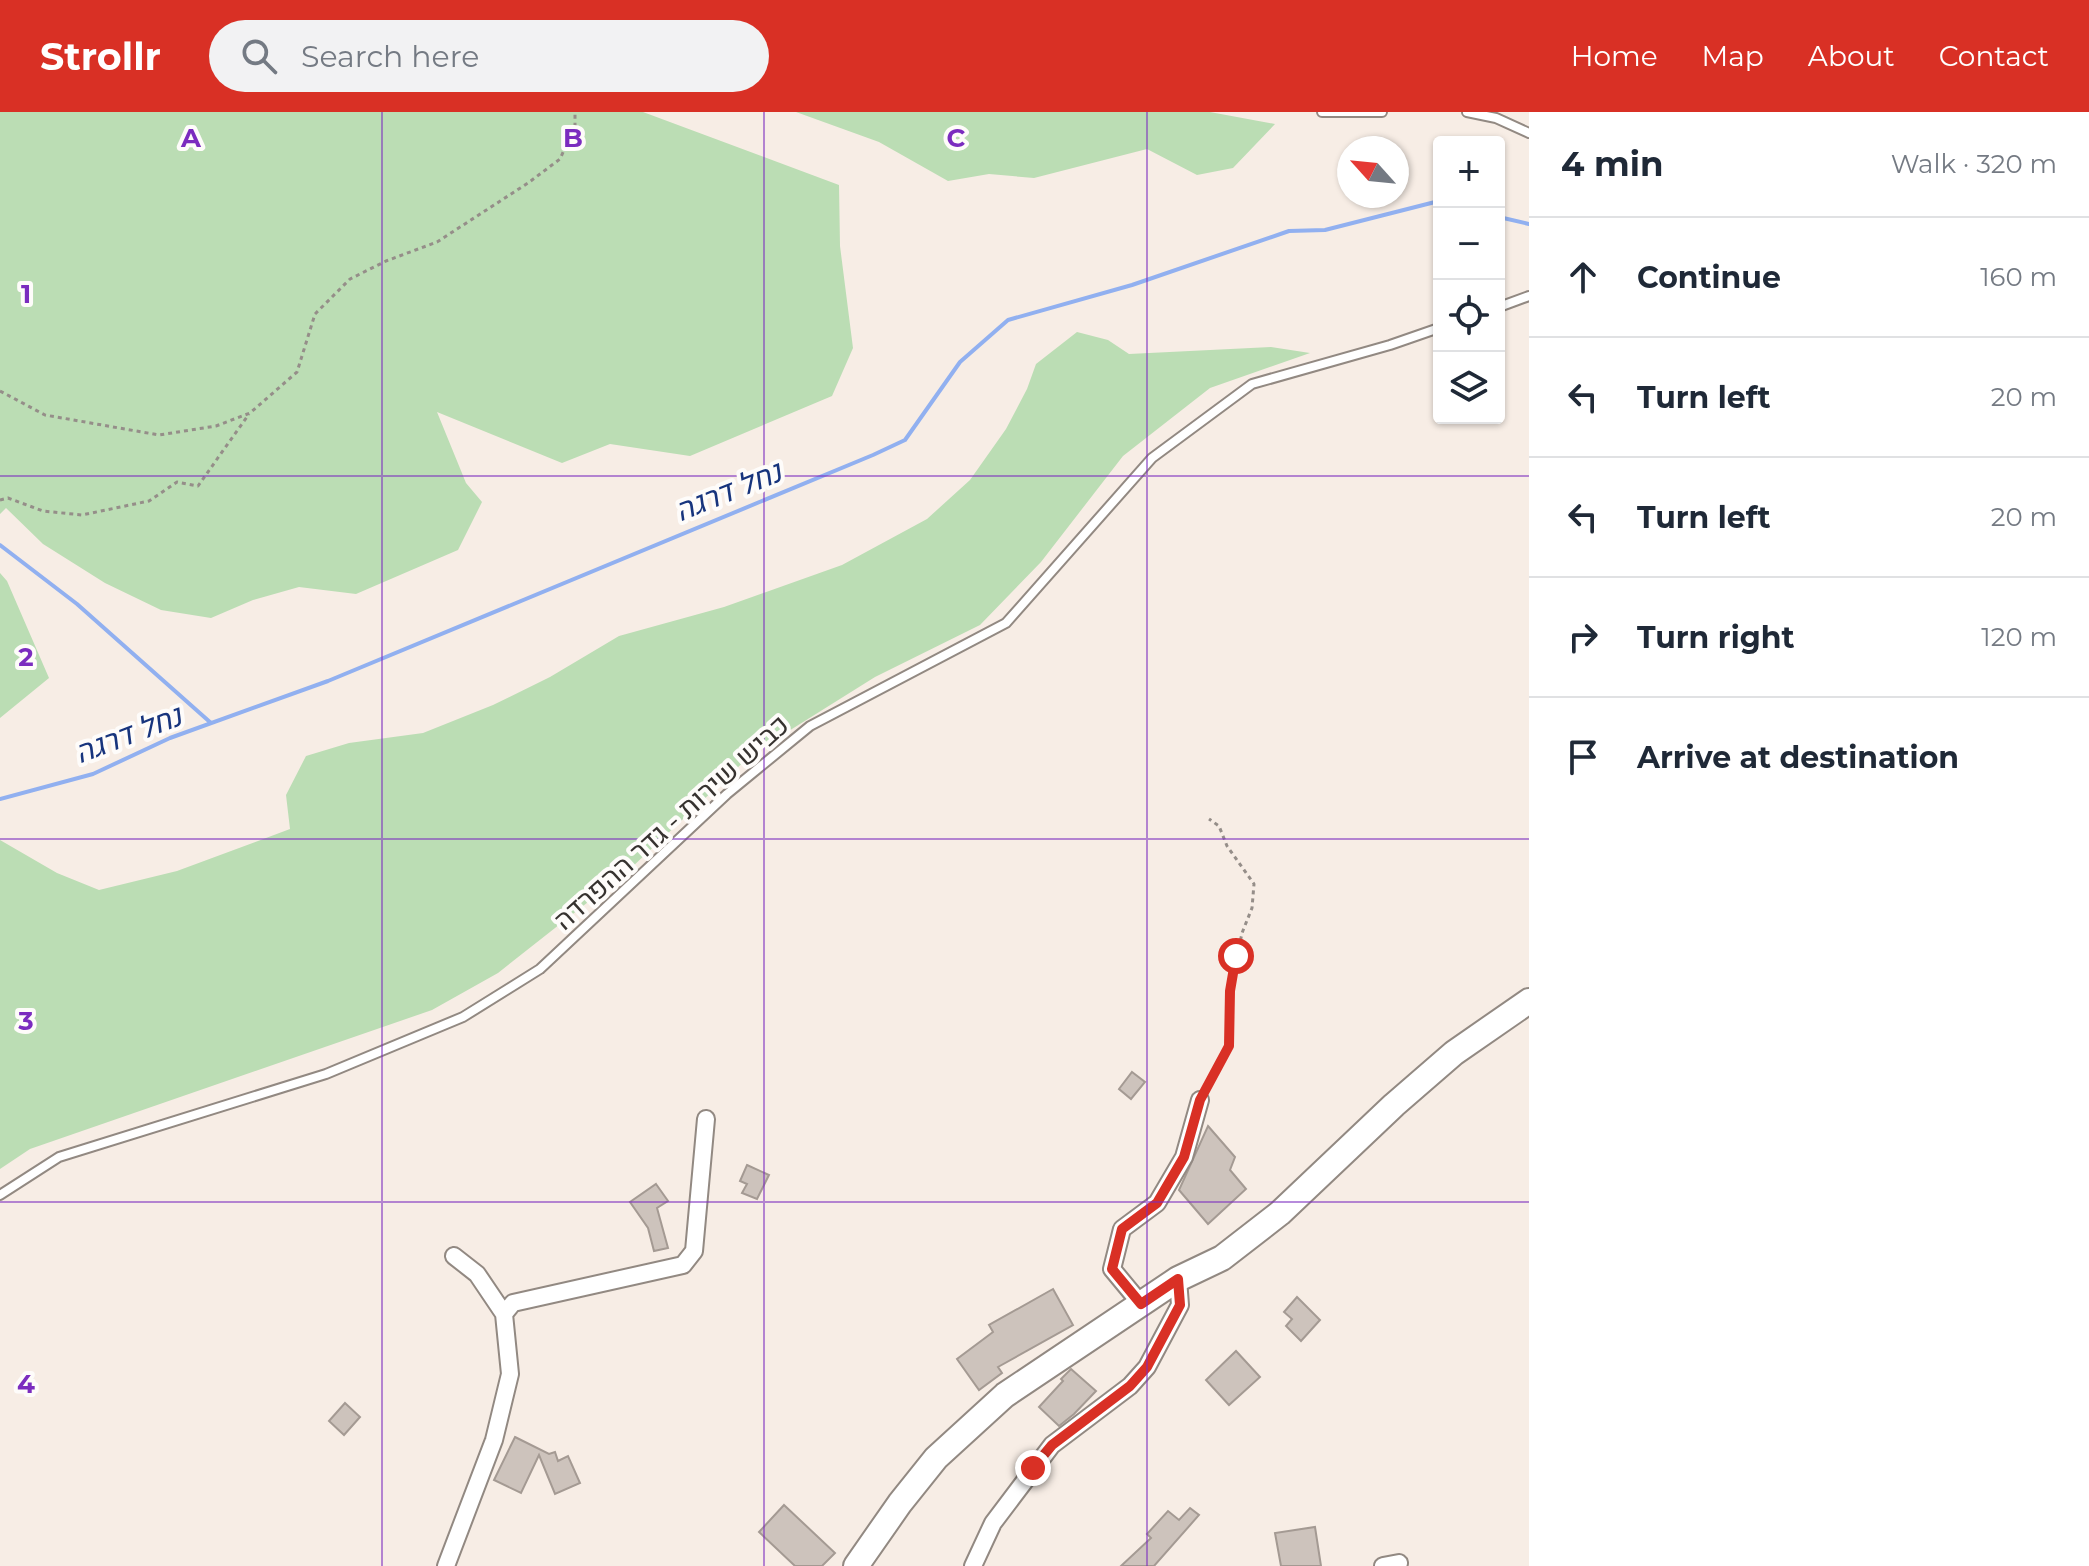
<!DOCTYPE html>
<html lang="en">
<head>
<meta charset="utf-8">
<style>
	body { margin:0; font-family:Montserrat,Heebo,sans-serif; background:#f2f2f3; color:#1f2937 }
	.controls { position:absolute; right:24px; top:24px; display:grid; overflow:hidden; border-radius:8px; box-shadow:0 2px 6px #0004 }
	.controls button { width:72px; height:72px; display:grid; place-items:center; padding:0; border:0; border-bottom:2px solid #e0e1e3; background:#fff; color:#1f2937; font:40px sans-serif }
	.compass { position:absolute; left:1337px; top:24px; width:72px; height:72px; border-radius:50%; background:#fff; box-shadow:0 2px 6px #0004; rotate:297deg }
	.stop { position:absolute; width:24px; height:24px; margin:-18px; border:6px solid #d93025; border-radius:50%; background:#fff }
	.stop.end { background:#d93025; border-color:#fff; box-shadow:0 2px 8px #0008 }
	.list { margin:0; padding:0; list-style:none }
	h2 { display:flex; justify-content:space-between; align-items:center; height:104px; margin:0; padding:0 32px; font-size:34px }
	h2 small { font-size:26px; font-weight:400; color:#747a83 }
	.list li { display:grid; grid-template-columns:52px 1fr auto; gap:24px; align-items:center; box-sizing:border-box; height:120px; padding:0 32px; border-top:2px solid #e0e1e3 }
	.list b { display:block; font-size:30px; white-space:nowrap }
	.list em { font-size:26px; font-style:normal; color:#747a83 }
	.icon { flex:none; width:44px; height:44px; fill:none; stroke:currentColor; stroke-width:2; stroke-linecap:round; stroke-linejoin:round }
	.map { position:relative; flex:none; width:1529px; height:1454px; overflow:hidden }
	header { display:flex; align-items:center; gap:48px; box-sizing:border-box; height:112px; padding:0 40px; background:#d93025; color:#fff }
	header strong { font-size:38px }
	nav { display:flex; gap:44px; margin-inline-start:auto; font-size:28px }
	.search { width:560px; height:72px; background:#f2f2f3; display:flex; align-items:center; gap:20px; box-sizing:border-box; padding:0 28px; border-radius:44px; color:#747a83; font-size:30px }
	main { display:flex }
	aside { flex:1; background:#fff }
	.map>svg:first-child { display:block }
	.green { fill:#bbddb4 }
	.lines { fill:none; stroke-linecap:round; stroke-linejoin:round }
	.stream { stroke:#91b0f0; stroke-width:4 }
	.building { fill:#cdc3bc; stroke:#a49a93; stroke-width:2 }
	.lane-casing { stroke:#928982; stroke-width:12 }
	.street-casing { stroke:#928982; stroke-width:20 }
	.secondary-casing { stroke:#928982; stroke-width:28 }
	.path { stroke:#958e89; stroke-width:3; stroke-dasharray:4 4; stroke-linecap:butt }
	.lane { stroke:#fff; stroke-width:8 }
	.street { stroke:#fff; stroke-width:16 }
	.secondary { stroke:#fff; stroke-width:24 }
	.route { stroke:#d93025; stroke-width:10 }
	.grid { fill:none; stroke:#7b2cbf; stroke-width:2; stroke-opacity:0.55 }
	.labels { text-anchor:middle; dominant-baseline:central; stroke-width:8; stroke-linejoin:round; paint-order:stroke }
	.street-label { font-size:28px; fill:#36322f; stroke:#fefcfa }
	.water-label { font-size:30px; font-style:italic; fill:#17347d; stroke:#fefcfa }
	.grid-label { font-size:26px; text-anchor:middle; font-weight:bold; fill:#7b2cbf; stroke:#fefcfa; stroke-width:8; stroke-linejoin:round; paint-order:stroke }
</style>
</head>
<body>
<header>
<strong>Strollr</strong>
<div class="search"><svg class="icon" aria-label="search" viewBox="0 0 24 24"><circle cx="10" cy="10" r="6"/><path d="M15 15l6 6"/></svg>Search here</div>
<nav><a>Home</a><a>Map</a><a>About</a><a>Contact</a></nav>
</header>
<main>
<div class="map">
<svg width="1529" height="1454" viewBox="0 0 1529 1454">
	<rect width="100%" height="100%" fill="#f7ede5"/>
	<!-- green -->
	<path class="green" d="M0 0H643L839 73 840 134 853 236 832 284 690 344 610 332 562 351 437 300 466 371 482 390 458 438 356 482 299 475 253 488 211 506 161 498 105 471 43 432 6 396 0 402Z
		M796 0H1210L1275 12 1233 56 1197 63 1147 37 1034 66 989 62 948 69 879 30Z
		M1077 220 1108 228 1129 242 1271 235 1310 241 1210 276 1123 344 1041 450 980 513 875 565 752 642 630 757 498 861 432 898 30 1037 0 1057V728L57 761 99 778 177 759 290 717 286 683 306 644 349 631 423 621 493 593 550 565 619 524 724 495 842 453 927 407 970 368 1006 317 1027 277 1036 252Z
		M0 461 7 469 49 566 0 606Z"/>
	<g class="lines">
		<!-- stream -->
		<path class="stream" d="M1499 105 1529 112
			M0 433 77 492 211 611
			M0 687 93 662 170 626 328 569 873 343 905 328 960 250 1008 208 1132 173 1289 119 1325 118 1439 89"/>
	</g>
	<!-- building -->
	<path class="building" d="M1132 960 1145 970 1131 987 1119 977Z
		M1208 1014 1235 1045 1230 1058 1246 1077 1208 1112 1179 1078Z
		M747 1053 769 1063 757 1087 742 1081 747 1072 740 1069Z
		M656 1072 668 1089 657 1096 668 1136 654 1139 648 1116 630 1090Z
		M1053 1177 1073 1213 998 1255 1002 1261 979 1278 957 1247 993 1220 989 1213Z
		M1297 1185 1320 1208 1301 1229 1286 1214 1292 1207 1284 1200Z
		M1236 1239 1260 1265 1229 1293 1206 1268Z
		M1071 1257 1096 1279 1074 1302 1059 1314 1039 1295 1063 1269 1061 1267Z
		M345 1291 360 1305 344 1323 329 1309Z
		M515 1325 549 1342 555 1340 558 1349 568 1344 580 1371 555 1382 539 1343 521 1381 494 1368Z
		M784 1393 835 1441 822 1454H795L759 1420Z
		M1190 1396 1199 1403 1154 1454H1121L1151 1426 1147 1422 1168 1399 1179 1408Z
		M1315 1415 1321 1454H1281L1275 1421Z"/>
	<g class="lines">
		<!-- lane casing -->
		<g class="lane-casing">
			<path id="lane" d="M1322 0H1382
				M1467 0 1496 6 1529 21
				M1499 195 1529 184
				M0 1083 59 1045 326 962 463 905 540 857 727 682 810 614 1006 511 1152 346 1252 272 1390 233 1439 216"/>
		</g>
		<!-- street casing -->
		<g class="street-casing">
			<path id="street" d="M1141 1192 1112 1157 1122 1117 1157 1091 1184 1045 1200 988
				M504 1202 513 1191 683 1153 694 1139 706 1007
				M446 1454 494 1328 510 1262 504 1202 477 1162 454 1144
				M973 1454 993 1411 1052 1333 1130 1274 1147 1255 1180 1193 1178 1167
				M1383 1454 1399 1451"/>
		</g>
		<!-- secondary casing -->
		<g class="secondary-casing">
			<path id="secondary" d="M856 1454 900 1391 936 1346 1005 1283 1178 1167 1222 1146 1280 1101 1394 993 1454 941 1529 889"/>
		</g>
		<!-- path -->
		<path class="path" d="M0 279 45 303 159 323 216 314 250 301 297 260 315 202 350 167 386 149 437 130 528 71 560 47 575 14V0
			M0 388 8 386 43 399 82 403 149 389 177 370 198 374 249 302
			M1208 974 1229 934 1230 879 1242 821 1252 796 1254 772 1227 734 1219 714 1209 707"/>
		<!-- lane -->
		<use href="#lane" class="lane"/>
		<!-- street -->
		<use href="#street" class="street"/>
		<!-- secondary -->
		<use href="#secondary" class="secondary"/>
	</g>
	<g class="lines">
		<!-- route -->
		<path class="route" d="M1033 1356 1052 1333 1130 1274 1147 1255 1180 1193 1178 1167 1141 1192 1112 1157 1122 1117 1157 1091 1184 1045 1200 988 1229 934 1230 879 1236 844"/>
	</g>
	<!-- grid -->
	<path class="grid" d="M382 0V1454M764 0V1454M1147 0V1454M0 364H1529M0 727H1529M0 1090H1529"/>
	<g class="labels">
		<!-- street labels -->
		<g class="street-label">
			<text transform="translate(671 710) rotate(-42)">כביש שירות - גדר ההפרדה</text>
		</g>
		<!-- water labels -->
		<g class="water-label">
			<text transform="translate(728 379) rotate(-22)">נחל דרגה</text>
			<text transform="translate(128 622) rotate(-21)">נחל דרגה</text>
		</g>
	</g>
	<g class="grid-label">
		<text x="191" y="35">A</text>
		<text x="573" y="35">B</text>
		<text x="956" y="35">C</text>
		<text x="26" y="191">1</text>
		<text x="26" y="554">2</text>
		<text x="26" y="918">3</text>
		<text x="26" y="1281">4</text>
	</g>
</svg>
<div class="controls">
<button>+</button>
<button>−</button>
<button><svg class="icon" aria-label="locate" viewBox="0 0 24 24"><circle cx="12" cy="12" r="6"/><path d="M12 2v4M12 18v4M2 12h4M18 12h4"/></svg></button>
<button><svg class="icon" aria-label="layers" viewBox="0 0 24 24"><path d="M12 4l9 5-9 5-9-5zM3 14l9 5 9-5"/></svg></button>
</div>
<svg class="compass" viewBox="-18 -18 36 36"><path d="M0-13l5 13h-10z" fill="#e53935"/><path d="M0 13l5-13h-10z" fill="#747a83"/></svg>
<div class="stop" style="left:1236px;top:844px"></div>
<div class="stop end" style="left:1033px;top:1356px"></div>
</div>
<aside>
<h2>4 min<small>Walk · 320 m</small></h2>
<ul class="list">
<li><svg class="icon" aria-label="ahead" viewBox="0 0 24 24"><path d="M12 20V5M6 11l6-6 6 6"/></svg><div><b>Continue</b></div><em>160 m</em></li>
<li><svg class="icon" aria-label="left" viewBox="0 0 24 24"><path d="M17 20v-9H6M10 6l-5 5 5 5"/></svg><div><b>Turn left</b></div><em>20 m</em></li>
<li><svg class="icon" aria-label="left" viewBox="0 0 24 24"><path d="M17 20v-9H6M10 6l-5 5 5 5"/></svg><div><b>Turn left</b></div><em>20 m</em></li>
<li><svg class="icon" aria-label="right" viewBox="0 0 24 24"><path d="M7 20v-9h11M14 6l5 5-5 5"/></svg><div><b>Turn right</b></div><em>120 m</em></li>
<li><svg class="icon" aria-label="arrive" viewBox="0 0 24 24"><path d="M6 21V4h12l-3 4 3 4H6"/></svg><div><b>Arrive at destination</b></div></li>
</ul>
</aside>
</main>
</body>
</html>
